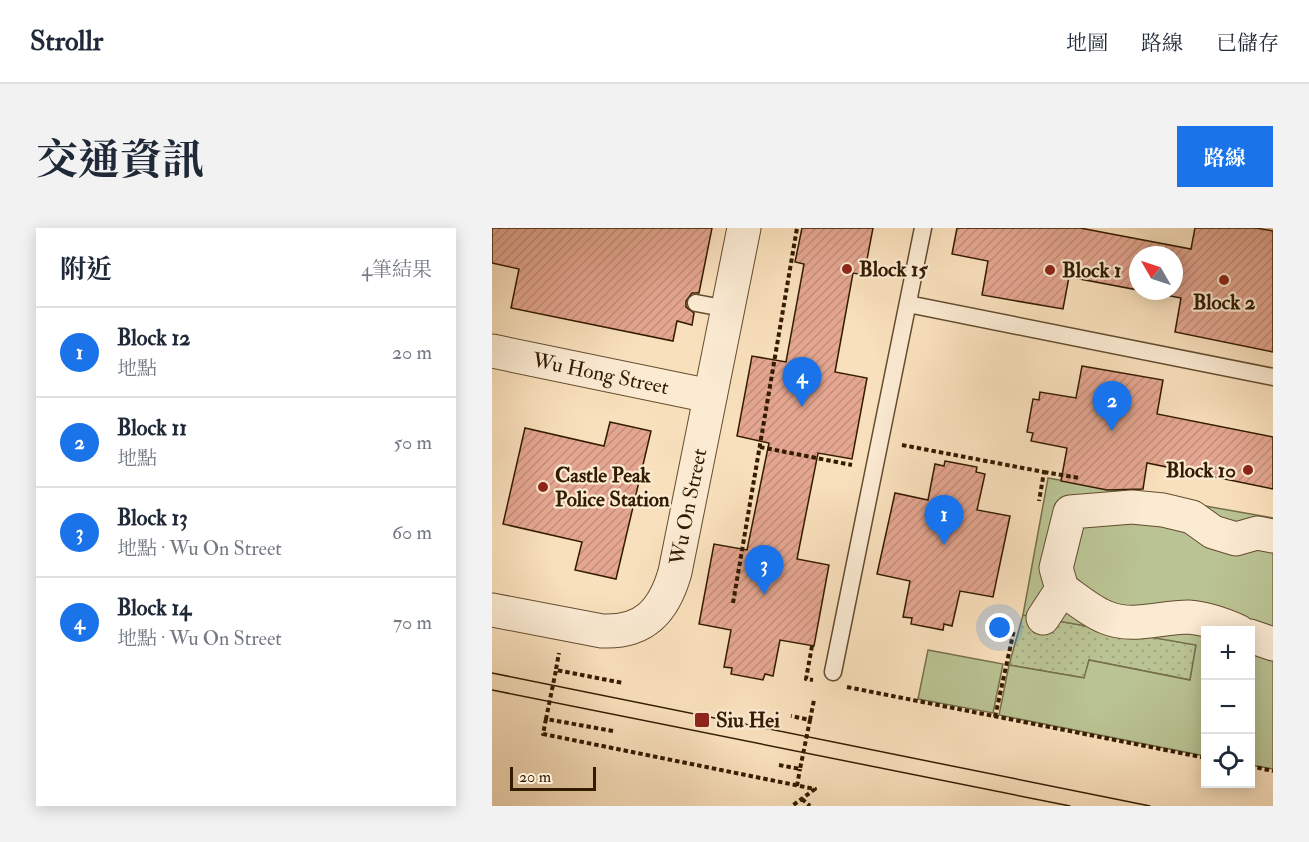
<!DOCTYPE html>
<html lang="zh-TW">
<head>
<meta charset="utf-8">
<style>
	body { margin:0; font-family:"IM FELL Double Pica","Noto Serif TC",serif; background:#f2f2f3; color:#1f2937 }
	.controls { position:absolute; right:18px; bottom:18px; display:grid; overflow:hidden; border-radius:0px; box-shadow:0 3px 15px #0003 }
	.controls button { width:54px; height:54px; display:grid; place-items:center; padding:0; border:0; border-bottom:2px solid #e0e1e3; background:#fff; color:#1f2937; font:30px sans-serif }
	.compass { position:absolute; left:637px; top:18px; width:54px; height:54px; border-radius:50%; background:#fff; box-shadow:0 3px 15px #0003; rotate:309deg }
	.scale { position:absolute; left:18px; bottom:15px; width:86px; box-sizing:border-box; padding-left:6px; border:3px solid #331b00; border-top:0; font-size:16px; line-height:21px; white-space:nowrap; color:#331b00; -webkit-text-stroke:4px #fbebd3; paint-order:stroke }
	.you { position:absolute; left:508px; top:400px; width:21px; height:21px; margin:-15px; border:4px solid #fff; border-radius:50%; background:#1a73e8; box-shadow:0 0 0 9px #1a73e833 }
	.badge { display:grid; place-items:center; width:39px; height:39px; border-radius:50%; background:#1a73e8; color:#fff; font-size:20px; font-weight:700 }
	.pin { position:absolute; translate:-50% -50px; filter:drop-shadow(0 2px 3px #0008) }
	.pin::after { content:''; position:absolute; top:32px; width:21px; height:18px; background:inherit; clip-path:polygon(0 0,100% 0,50% 100%) }
	.list { margin:0; padding:0; list-style:none }
	h2 { display:flex; justify-content:space-between; align-items:center; height:78px; margin:0; padding:0 24px; font-size:26px }
	h2 small { font-size:20px; font-weight:400; color:#747a83 }
	.list li { display:grid; grid-template-columns:39px 1fr auto; gap:18px; align-items:center; box-sizing:border-box; height:90px; padding:0 24px; border-top:2px solid #e0e1e3 }
	.list b { display:block; font-size:22px; white-space:nowrap }
	.list p { margin:0; font-size:20px; white-space:nowrap; color:#747a83 }
	.list em { font-size:20px; font-style:normal; color:#747a83 }
	.icon { flex:none; width:33px; height:33px; fill:none; stroke:currentColor; stroke-width:2; stroke-linecap:round; stroke-linejoin:round }
	.map { position:relative; flex:none; width:781px; height:578px; overflow:hidden; border-radius:0px }
	header { display:flex; align-items:center; gap:36px; box-sizing:border-box; height:84px; padding:0 30px; background:#fff; border-bottom:2px solid #e0e1e3 }
	header strong { font-size:28px }
	nav { display:flex; gap:33px; margin-inline-start:auto; font-size:21px }
	.intro { display:flex; align-items:center; justify-content:space-between; box-sizing:border-box; height:144px; padding:0 36px }
	h1 { margin:0; font-size:42px }
	.button { padding:15px 27px; border-radius:0px; background:#1a73e8; color:#fff; font-size:21px; font-weight:700 }
	main { display:flex; gap:36px; padding:0 36px }
	aside { flex:1; background:#fff; border-radius:0px; box-shadow:0 3px 15px #0003 }
	.map>svg:first-child { display:block }
	.grass { fill:url(#grass-dots); stroke:#766f4a; stroke-width:1.5 }
	.garden { fill:#bac393; stroke:#766f4a; stroke-width:1.5 }
	.building { fill:url(#building-hatch); stroke:#331b00; stroke-width:1.5 }
	.lines { fill:none; stroke-linecap:round; stroke-linejoin:round }
	.lane-casing { stroke:#644c2f; stroke-width:19 }
	.street-casing { stroke:#644c2f; stroke-width:35 }
	.path { stroke:#331b00; stroke-width:4; stroke-dasharray:4.5 3; stroke-linecap:butt }
	.lane { stroke:#fbebd3; stroke-width:16 }
	.street { stroke:#fbebd3; stroke-width:33 }
	.tram { stroke:#331b00; stroke-width:1.5 }
	.poi-dot { fill:#8f2418; stroke:#fbebd3; stroke-width:2 }
	.labels { text-anchor:middle; dominant-baseline:central; stroke-width:4.5; stroke-linejoin:round; paint-order:stroke }
	.poi-label { font-size:21px; font-weight:bold; fill:#331b00; stroke:#fbebd3; text-anchor:start }
	.street-label { font-size:21px; fill:#331b00; stroke:#fbebd3 }
</style>
</head>
<body>
<header>
<strong>Strollr</strong>
<nav><a>地圖</a><a>路線</a><a>已儲存</a></nav>
</header>
<div class="intro"><h1>交通資訊</h1><a class="button">路線</a></div>
<main>
<aside>
<h2>附近<small>4筆結果</small></h2>
<ul class="list">
<li><span class="badge">1</span><div><b>Block 12</b><p>地點</p></div><em>20 m</em></li>
<li><span class="badge">2</span><div><b>Block 11</b><p>地點</p></div><em>50 m</em></li>
<li><span class="badge">3</span><div><b>Block 13</b><p>地點 · Wu On Street</p></div><em>60 m</em></li>
<li><span class="badge">4</span><div><b>Block 14</b><p>地點 · Wu On Street</p></div><em>70 m</em></li>
</ul>
</aside>
<div class="map">
<svg width="781" height="578" viewBox="0 0 781 578">
	<defs>
		<pattern id="grass-dots" width="8" height="8" patternUnits="userSpaceOnUse" patternTransform="scale(1.5)"><rect width="8" height="8" fill="#bac393"/><path d="M2 2h.1M6 6h.1" fill="none" stroke="#a0a77d" stroke-width="1.8" stroke-linecap="round"/></pattern>
		<pattern id="building-hatch" width="6" height="6" patternUnits="userSpaceOnUse" patternTransform="scale(1.5)"><rect width="6" height="6" fill="#e4a690"/><path d="M-1 1l2-2M0 6l6-6M5 7l2-2" fill="none" stroke="#c48e7a"/></pattern>
	</defs>
	<rect width="100%" height="100%" fill="#f9e0bc"/>
	<filter id="stains"><feTurbulence type="fractalNoise" baseFrequency=".00333" numOctaves="4"/><feColorMatrix values="0 0 0 0 .2 0 0 0 0 .09 0 0 0 0 .02 0 0 0 .5 -.17"/></filter>
	<radialGradient id="worn" r=".72"><stop offset=".6" stop-color="#630" stop-opacity="0"/><stop offset="1" stop-color="#630" stop-opacity=".3"/></radialGradient>
	<!-- grass -->
	<path class="grass" d="M531 387 705 417 698 452 597 432 593 450 517 437Z"/>
	<!-- garden -->
	<path class="garden" d="M556 250 781 290V541L759 537 758 403H714L713 528 507 487 517 437 592 450 597 432 698 452 704 417 531 387Z
		M436 422 511 436 501 485 426 471Z"/>
	<!-- building -->
	<path class="building" d="M0 0H220L207 65H200L194 73V79L202 85 200 97 185 93 181 113 19 80 27 41 0 35Z
		M310 0H381L372 47 361 45 343 144 375 150 360 231 326 225 305 331 337 337 322 418 288 412 281 448 273 446 271 452 239 446 240 440 232 439 239 402 207 396 222 316 255 322 277 215 245 208 260 128 294 134 312 36 303 34Z
		M465 0H588L699 21 703 0H764L781 3V124L683 104 689 70 653 63H682V27H646V62L577 49 571 81 490 67 496 33 460 26Z
		M590 138 671 152 665 186 781 209V261L655 235 651 261 615 262 569 253 575 220 539 213 541 205 535 204 541 171 547 172 548 164 584 170Z
		M118 194 159 203 124 351 83 342 90 314 11 296 33 200 112 218Z
		M453 233 485 239 484 244 493 246 485 282 518 288 501 369 468 363 460 398 452 396 451 402 419 396 420 390 411 389 418 353 385 346 403 265 436 272 443 236 452 238Z"/>
	<g class="lines">
		<!-- lane casing -->
		<g class="lane-casing">
			<path id="lane" d="M204 75 236 81
				M416 76 781 149
				M341 444 431 0"/>
		</g>
		<!-- street casing -->
		<g class="street-casing">
			<g id="street">
				<path id="s1" d="M0 123 218 168"/>
				<path id="s2" d="M0 382 110 403C152 405 172 383 183 344L252 0"/>
				<path d="M551 390 570 361"/>
				<path d="M746 403C730 396 714 390 696 389 668 389 641 401 613 389 598 383 583 370 570 361L564 340 578 284 640 279 671 282 700 289 721 304 744 311 765 305 781 308"/>
				<path d="M758 408 781 416"/>
			</g>
		</g>
		<!-- path -->
		<path class="path" d="M410 217 552 244 547 273
			M268 219 360 237
			M552 244 587 250
			M241 375 305 0
			M320 418 314 451 321 452
			M64 441 67 425
			M355 459 714 530
			M503 489 522 402
			M54 491 51 506 323 561 300 578
			M318 492 322 472
			M121 503 54 491 64 442 131 455
			M287 537 308 541 318 492 299 488
			M758 538 781 543
			M305 558 308 541
			M310 571 318 578"/>
		<!-- lane -->
		<use href="#lane" class="lane"/>
		<!-- street -->
		<use href="#street" class="street"/>
		<!-- tram -->
		<path class="tram" d="M0 445 658 578
			M0 462 578 578"/>
	</g>
	<!-- markers -->
	<g class="poi-dot">
		<circle cx="355" cy="41" r="6"/>
		<circle cx="558" cy="42" r="6"/>
		<circle cx="732" cy="52" r="6"/>
		<circle cx="756" cy="242" r="6"/>
		<circle cx="51" cy="259" r="6"/>
		<rect x="202" y="484" width="16" height="16" rx="3"/>
	</g>
	<g class="labels">
		<!-- poi labels -->
		<g class="poi-label">
			<text x="367" y="41">Block 15</text>
			<text x="570" y="42">Block 1</text>
			<text x="732" y="74" text-anchor="middle">Block 2</text>
			<text x="744" y="242" text-anchor="end">Block 10</text>
			<text x="63" y="247">Castle Peak<tspan x="63" dy="24">Police Station</tspan></text>
			<text x="224" y="492">Siu Hei</text>
		</g>
		<!-- street labels -->
		<g class="street-label">
			<text stroke="none"><textPath href="#s1" startOffset="111">Wu Hong Street</textPath></text>
			<text stroke="none"><textPath href="#s2" startOffset="282">Wu On Street</textPath></text>
		</g>
	</g>
	<rect width="100%" height="100%" filter="url(#stains)"/>
	<rect width="100%" height="100%" fill="url(#worn)"/>
</svg>
<div class="controls">
<button>+</button>
<button>−</button>
<button><svg class="icon" aria-label="locate" viewBox="0 0 24 24"><circle cx="12" cy="12" r="6"/><path d="M12 2v4M12 18v4M2 12h4M18 12h4"/></svg></button>
</div>
<svg class="compass" viewBox="-18 -18 36 36"><path d="M0-13l5 13h-10z" fill="#e53935"/><path d="M0 13l5-13h-10z" fill="#747a83"/></svg>
<div class="scale">20 m</div>
<div class="you"></div>
<div class="pin badge" style="left:452px;top:317px">1</div>
<div class="pin badge" style="left:620px;top:203px">2</div>
<div class="pin badge" style="left:272px;top:367px">3</div>
<div class="pin badge" style="left:310px;top:179px">4</div>
</div>
</main>
</body>
</html>
